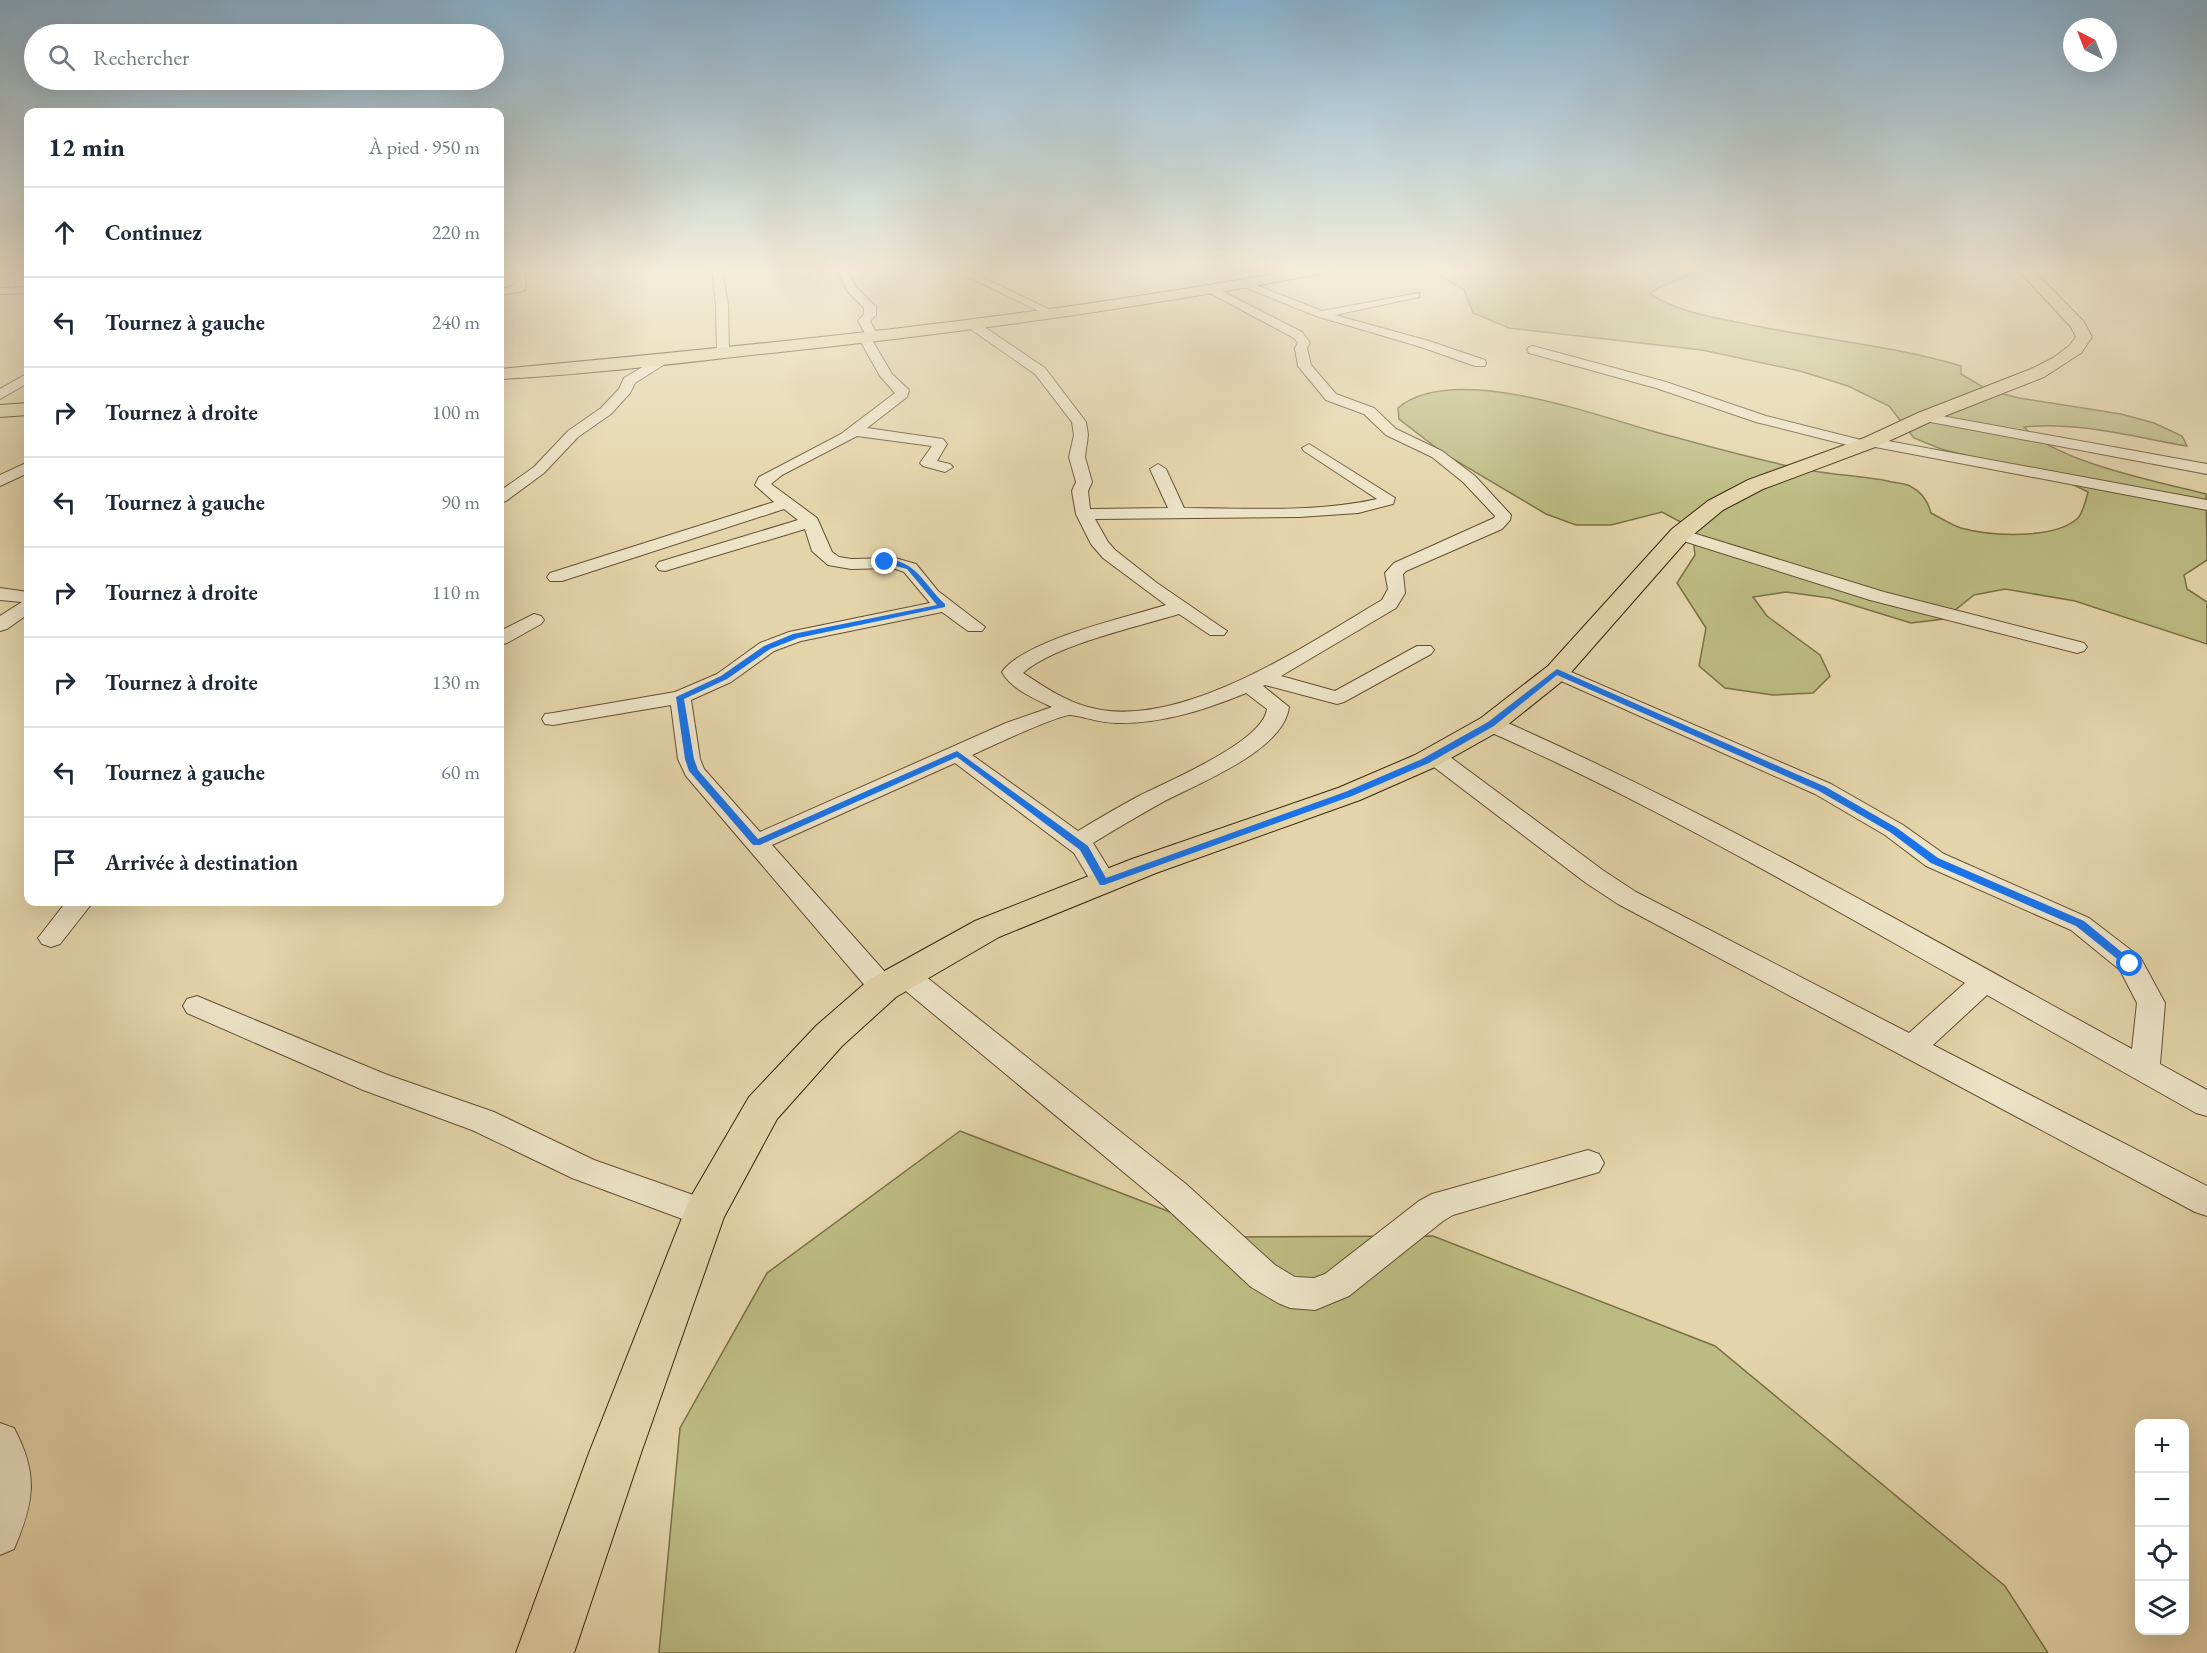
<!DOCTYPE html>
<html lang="fr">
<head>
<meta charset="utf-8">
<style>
	body { margin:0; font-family:"EB Garamond",serif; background:#f6f6f7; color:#1f2937 }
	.controls { position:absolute; right:18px; bottom:18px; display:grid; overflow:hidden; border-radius:12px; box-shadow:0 6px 24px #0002 }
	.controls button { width:54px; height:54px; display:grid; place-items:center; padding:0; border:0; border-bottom:2px solid #e0e1e3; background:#fff; color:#1f2937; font:30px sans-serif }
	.compass { position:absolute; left:2063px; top:18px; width:54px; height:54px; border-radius:50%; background:#fff; box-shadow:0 6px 24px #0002; rotate:318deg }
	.stop { position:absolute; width:18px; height:18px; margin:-14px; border:4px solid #1a73e8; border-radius:50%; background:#fff }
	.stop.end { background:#1a73e8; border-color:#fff; box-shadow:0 2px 6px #0008 }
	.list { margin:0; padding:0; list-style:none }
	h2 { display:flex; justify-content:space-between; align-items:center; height:78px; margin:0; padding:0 24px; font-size:26px }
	h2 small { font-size:20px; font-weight:400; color:#747a83 }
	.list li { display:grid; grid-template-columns:39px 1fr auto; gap:18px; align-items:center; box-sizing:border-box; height:90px; padding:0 24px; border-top:2px solid #e0e1e3 }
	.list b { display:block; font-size:22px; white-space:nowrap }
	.list em { font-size:20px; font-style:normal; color:#747a83 }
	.icon { flex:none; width:33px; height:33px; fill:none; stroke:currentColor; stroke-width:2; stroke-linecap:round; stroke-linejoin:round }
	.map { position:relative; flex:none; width:2207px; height:1653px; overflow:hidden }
	.search { position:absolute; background:#fff; box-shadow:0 6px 24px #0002; left:24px; top:24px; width:480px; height:66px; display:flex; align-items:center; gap:15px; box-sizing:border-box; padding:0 21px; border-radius:33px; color:#747a83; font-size:22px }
	.panel { position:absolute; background:#fff; box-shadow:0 6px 24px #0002; left:24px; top:108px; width:480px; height:798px; border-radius:12px }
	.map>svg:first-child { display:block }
	.green { fill:#bcbb82; stroke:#7a6f46; stroke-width:1.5 }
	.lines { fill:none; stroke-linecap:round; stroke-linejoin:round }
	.minor-casing { stroke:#634f31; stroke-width:2 }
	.major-casing { stroke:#382309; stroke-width:2 }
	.highway-casing { stroke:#382309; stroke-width:2 }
	.minor { fill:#ede3c7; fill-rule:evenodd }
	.major { fill:#e4d4a9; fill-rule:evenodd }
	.highway { fill:#e4d4a9; fill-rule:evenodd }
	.route { fill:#1a73e8 }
</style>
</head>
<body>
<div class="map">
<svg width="2207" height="1653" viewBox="0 0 2207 1653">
	<rect width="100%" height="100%" fill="#e4d4a9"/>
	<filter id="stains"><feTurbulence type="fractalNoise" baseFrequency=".00333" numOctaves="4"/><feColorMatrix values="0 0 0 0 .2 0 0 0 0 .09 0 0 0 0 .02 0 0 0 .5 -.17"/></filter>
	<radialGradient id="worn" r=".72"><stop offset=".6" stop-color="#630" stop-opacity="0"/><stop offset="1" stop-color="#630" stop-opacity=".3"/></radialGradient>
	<!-- green -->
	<path class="green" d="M1426 268H1693L1695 273 1658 288 1650 294C1678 312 1713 317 1746 324 1817 339 1891 345 1961 366V374L1988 390 2019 398 2121 414 2154 423 2182 436 2187 446C2134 437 2077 421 2024 427 2056 462 2159 482 2206 494L2207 560 2184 575 2187 589 2207 602V644L2075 601 2005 589 1974 595 1944 619 1911 623 1830 598 1786 592 1753 597 1767 616 1820 655 1830 676 1813 693 1773 695 1725 688 1699 666 1706 628 1677 583 1695 555 1692 528 1662 512 1611 525H1576L1546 514 1443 453 1399 419 1398 408C1451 362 1592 414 1652 431 1700 444 1749 458 1798 468 1827 475 1858 475 1888 481 1894 483 1903 483 1910 486 1922 492 1928 501 1931 513 1941 518 1951 525 1961 528 1990 536 2054 540 2078 518 2083 512 2086 500 2088 492L2062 479 1941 449 1914 438 1889 406 1848 386 1800 371 1702 350 1509 328 1473 313 1464 290Z
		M960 1131 1235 1237 1433 1236 1715 1346 2005 1586 2048 1653H659L680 1428 767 1273Z"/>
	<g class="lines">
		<!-- minor casing -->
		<g class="minor-casing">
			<path id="minor" d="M515 268H525L526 289 520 292 500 295V289L514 286Z
				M712 268H722L728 306 729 354 723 358 717 354 716 306Z
				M836 268H846L856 287 876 307V315L870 321 878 336 872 340 892 374 909 390 907 397 867 428 943 439 947 444 937 461 950 464 953 467 945 472 923 466 920 463 932 446 857 436 782 475 771 484 817 518 832 552 839 557 851 559 895 558 916 564 938 591 985 627 982 631H968L942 612 801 641 774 651 731 682 691 700 700 759 704 769 760 832 1006 723 1052 707C1035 699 1011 689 1002 672 1024 640 1128 617 1166 605L1103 558 1091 544 1076 514 1072 491 1076 482 1069 457 1074 435 1072 422 1035 374 969 328V322H977L1045 368 1086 422 1088 435 1085 457 1092 482 1088 491 1090 509 1168 508 1150 469 1158 464 1166 469 1184 508C1247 508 1315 513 1377 499L1304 451 1302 448 1309 444 1395 498 1393 504 1358 513 1299 517 1095 519 1108 542 1115 550 1157 583 1227 631 1224 635H1210L1179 614C1137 627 1054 645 1023 673 1043 686 1065 701 1088 707 1179 733 1307 644 1382 600L1388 589 1385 573 1394 563 1494 518 1495 516 1463 482 1432 457 1386 435 1364 414 1326 400 1298 366 1295 348 1298 343 1294 338 1206 291V287H1214L1302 332 1310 343 1307 348 1311 365 1336 394 1374 408 1396 429 1442 451 1475 476 1511 515 1510 520 1502 529 1406 571 1403 574 1405 593 1396 608 1281 676 1335 691 1417 646H1431L1434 650 1431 654 1344 702 1337 704 1265 685 1263 686 1289 707C1284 751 1196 784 1161 803 1138 816 1115 829 1093 843L1117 882 1113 888 1104 890 1095 888 1074 853 955 763 772 845 893 981 897 988 893 995 883 998 873 995 686 776 678 759 671 705 553 725 545 724 542 719 545 714 553 713 675 692 717 674 760 643 789 632 930 603 904 572 893 568 851 569 828 565 812 551 805 529 665 571 659 570 656 566 659 562 798 520 784 509 562 581H550L547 577 550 573 774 502 755 485 759 477 841 434 895 393 880 376 858 337 865 333 858 321 864 314V308L848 292ZM1246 693 1267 709C1263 742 1168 781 1139 796 1118 807 1098 819 1078 831L972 755C987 748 1060 714 1071 715 1086 717 1100 723 1116 723 1161 724 1205 710 1246 693Z
				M950 268H963L1059 314 1057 316H1049Z
				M1257 268H1272L1292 276 1287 279 1258 270Z
				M1243 280 1322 311 1419 293V297L1335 315 1429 341 1485 360 1486 363 1485 366H1475L1421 347 1316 316 1239 285V281Z
				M28 287V293L0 294V288Z
				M1533 346 1666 382 1766 416 1865 441 1872 438 2207 500V510L1870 446 1863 449 1756 422 1656 388 1529 353 1527 350 1529 347Z
				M663 355 668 356 669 359 668 362 635 383 630 393 611 414 578 437 544 473 506 501 500 503V491L534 467 568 431 601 408 619 389 624 378Z
				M28 373V383L0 399V389Z
				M1925 413 2207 464V474L1920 420 1918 417 1920 414Z
				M28 462V473L0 486V475Z
				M1680 529 1884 592 2084 643 2087 647 2084 651 2077 653 1870 600 1674 538 1671 534 1674 530Z
				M0 588 28 592V614L7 629 0 631V616L22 602 0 600Z
				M534 614 541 616 544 620 541 624 507 643 500 645V631Z
				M1557 666 1831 784 1903 825 1944 854 2089 918 2140 957 2165 1003 2160 1064 2207 1090V1116L2196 1113 1987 995 1933 1045 2207 1186V1216L2195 1212 1618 904 1586 883 1426 761 1423 756 1426 751 1434 749 1442 751 1604 871 1636 892 1909 1033 1965 983C1807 894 1650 802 1483 729L1480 724 1483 719 1491 718 1499 719C1717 815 1923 935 2132 1049L2137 1003 2120 970 2071 930 1926 866 1885 835 1815 794 1550 676 1547 672 1550 668Z
				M66 902H93L60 944 51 947 42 944 38 938Z
				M905 965 915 968 1186 1184 1275 1265 1295 1277 1314 1278 1325 1274 1419 1201 1432 1194 1588 1150 1599 1154 1604 1163 1599 1172 1453 1215 1443 1221 1349 1296 1315 1310 1290 1308 1278 1303 1251 1287 1162 1204 895 982 891 975 895 968Z
				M197 996 385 1074 494 1112 594 1160 716 1203 721 1213 716 1223 704 1227 572 1178 472 1130 363 1090 187 1013 183 1006 187 999Z
				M0 1423 14 1428C39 1475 34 1502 14 1549L0 1555Z"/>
		</g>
		<!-- major casing -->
		<g class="major-casing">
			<path id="major" d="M2016 268H2031L2084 322 2092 337 2081 353 2044 377 1932 421 1878 446 1763 489 1723 510 1688 539 1566 678 1501 730 1435 767 1360 800 1156 873 999 937 896 997 842 1046 777 1119 724 1217 641 1453 574 1653H516L589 1453 689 1200 749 1097 816 1026 870 979 975 921 1132 859 1338 788 1415 755 1481 718 1548 666 1672 529 1708 501 1748 480 1864 438 1918 413 2031 369 2053 358 2069 346 2076 337 2071 327Z"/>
		</g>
		<!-- highway casing -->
		<g class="highway-casing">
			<path id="highway" d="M1307 268H1337L1330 272C1135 309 940 336 743 356 662 365 581 375 500 379V369C770 344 1040 317 1307 268Z
				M28 403V415L0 417V405Z"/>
		</g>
		<!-- minor -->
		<use href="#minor" class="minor"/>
		<!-- major -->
		<use href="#major" class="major"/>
		<!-- highway -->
		<use href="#highway" class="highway"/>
	</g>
	<!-- sky -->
	<linearGradient id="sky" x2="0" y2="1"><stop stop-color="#89b4d3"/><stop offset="0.54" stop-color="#f3ecd8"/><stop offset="1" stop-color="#f3ecd8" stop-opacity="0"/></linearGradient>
	<rect width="2207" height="499" fill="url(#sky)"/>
	<!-- route -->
	<path class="route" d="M895 560C921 568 926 587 945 604V607L798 638 770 649 727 679 684 699 694 759 698 770 758 839 957 751 1088 846 1106 878 1345 792 1422 759 1488 722 1557 669 1826 787 1897 828 1938 858 2084 921 2136 964 2130 967 2126 966 2076 926 1931 863 1890 832 1819 791 1557 675 1494 726 1429 763 1352 796 1104 885H1100L1080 850 957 757 760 845H753L689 771 685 759 676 697 721 676 764 646 793 634 937 605 907 569 881 562Z"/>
	<rect width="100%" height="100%" filter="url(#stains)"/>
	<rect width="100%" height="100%" fill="url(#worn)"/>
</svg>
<div class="controls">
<button>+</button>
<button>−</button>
<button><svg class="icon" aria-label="locate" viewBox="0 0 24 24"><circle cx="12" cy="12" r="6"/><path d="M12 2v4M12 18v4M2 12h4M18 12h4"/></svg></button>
<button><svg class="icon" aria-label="layers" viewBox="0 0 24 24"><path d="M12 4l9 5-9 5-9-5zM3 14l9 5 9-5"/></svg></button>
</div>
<svg class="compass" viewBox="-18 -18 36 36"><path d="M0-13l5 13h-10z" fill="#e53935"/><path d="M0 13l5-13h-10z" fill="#747a83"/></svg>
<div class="stop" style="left:2130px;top:964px"></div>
<div class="stop end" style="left:885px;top:562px"></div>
<div class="search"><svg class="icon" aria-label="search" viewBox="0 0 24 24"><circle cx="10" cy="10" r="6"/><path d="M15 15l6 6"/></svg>Rechercher</div>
<section class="panel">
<h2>12 min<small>À pied · 950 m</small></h2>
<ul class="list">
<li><svg class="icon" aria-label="ahead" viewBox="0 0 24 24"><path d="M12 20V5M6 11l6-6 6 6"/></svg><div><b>Continuez</b></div><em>220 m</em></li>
<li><svg class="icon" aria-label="left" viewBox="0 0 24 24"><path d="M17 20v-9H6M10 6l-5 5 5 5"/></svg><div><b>Tournez à gauche</b></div><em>240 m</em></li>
<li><svg class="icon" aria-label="right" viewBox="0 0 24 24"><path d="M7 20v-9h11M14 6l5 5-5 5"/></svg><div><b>Tournez à droite</b></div><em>100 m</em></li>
<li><svg class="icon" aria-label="left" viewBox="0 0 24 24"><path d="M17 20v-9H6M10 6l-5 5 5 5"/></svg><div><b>Tournez à gauche</b></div><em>90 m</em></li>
<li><svg class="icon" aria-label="right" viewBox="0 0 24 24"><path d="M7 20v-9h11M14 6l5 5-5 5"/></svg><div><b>Tournez à droite</b></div><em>110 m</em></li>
<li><svg class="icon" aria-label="right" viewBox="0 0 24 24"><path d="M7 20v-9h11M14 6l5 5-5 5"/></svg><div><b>Tournez à droite</b></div><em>130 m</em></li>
<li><svg class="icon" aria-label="left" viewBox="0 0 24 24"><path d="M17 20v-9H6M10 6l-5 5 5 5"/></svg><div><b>Tournez à gauche</b></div><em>60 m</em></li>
<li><svg class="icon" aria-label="arrive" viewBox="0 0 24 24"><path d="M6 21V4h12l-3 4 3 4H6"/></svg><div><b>Arrivée à destination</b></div></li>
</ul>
</section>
</div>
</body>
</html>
